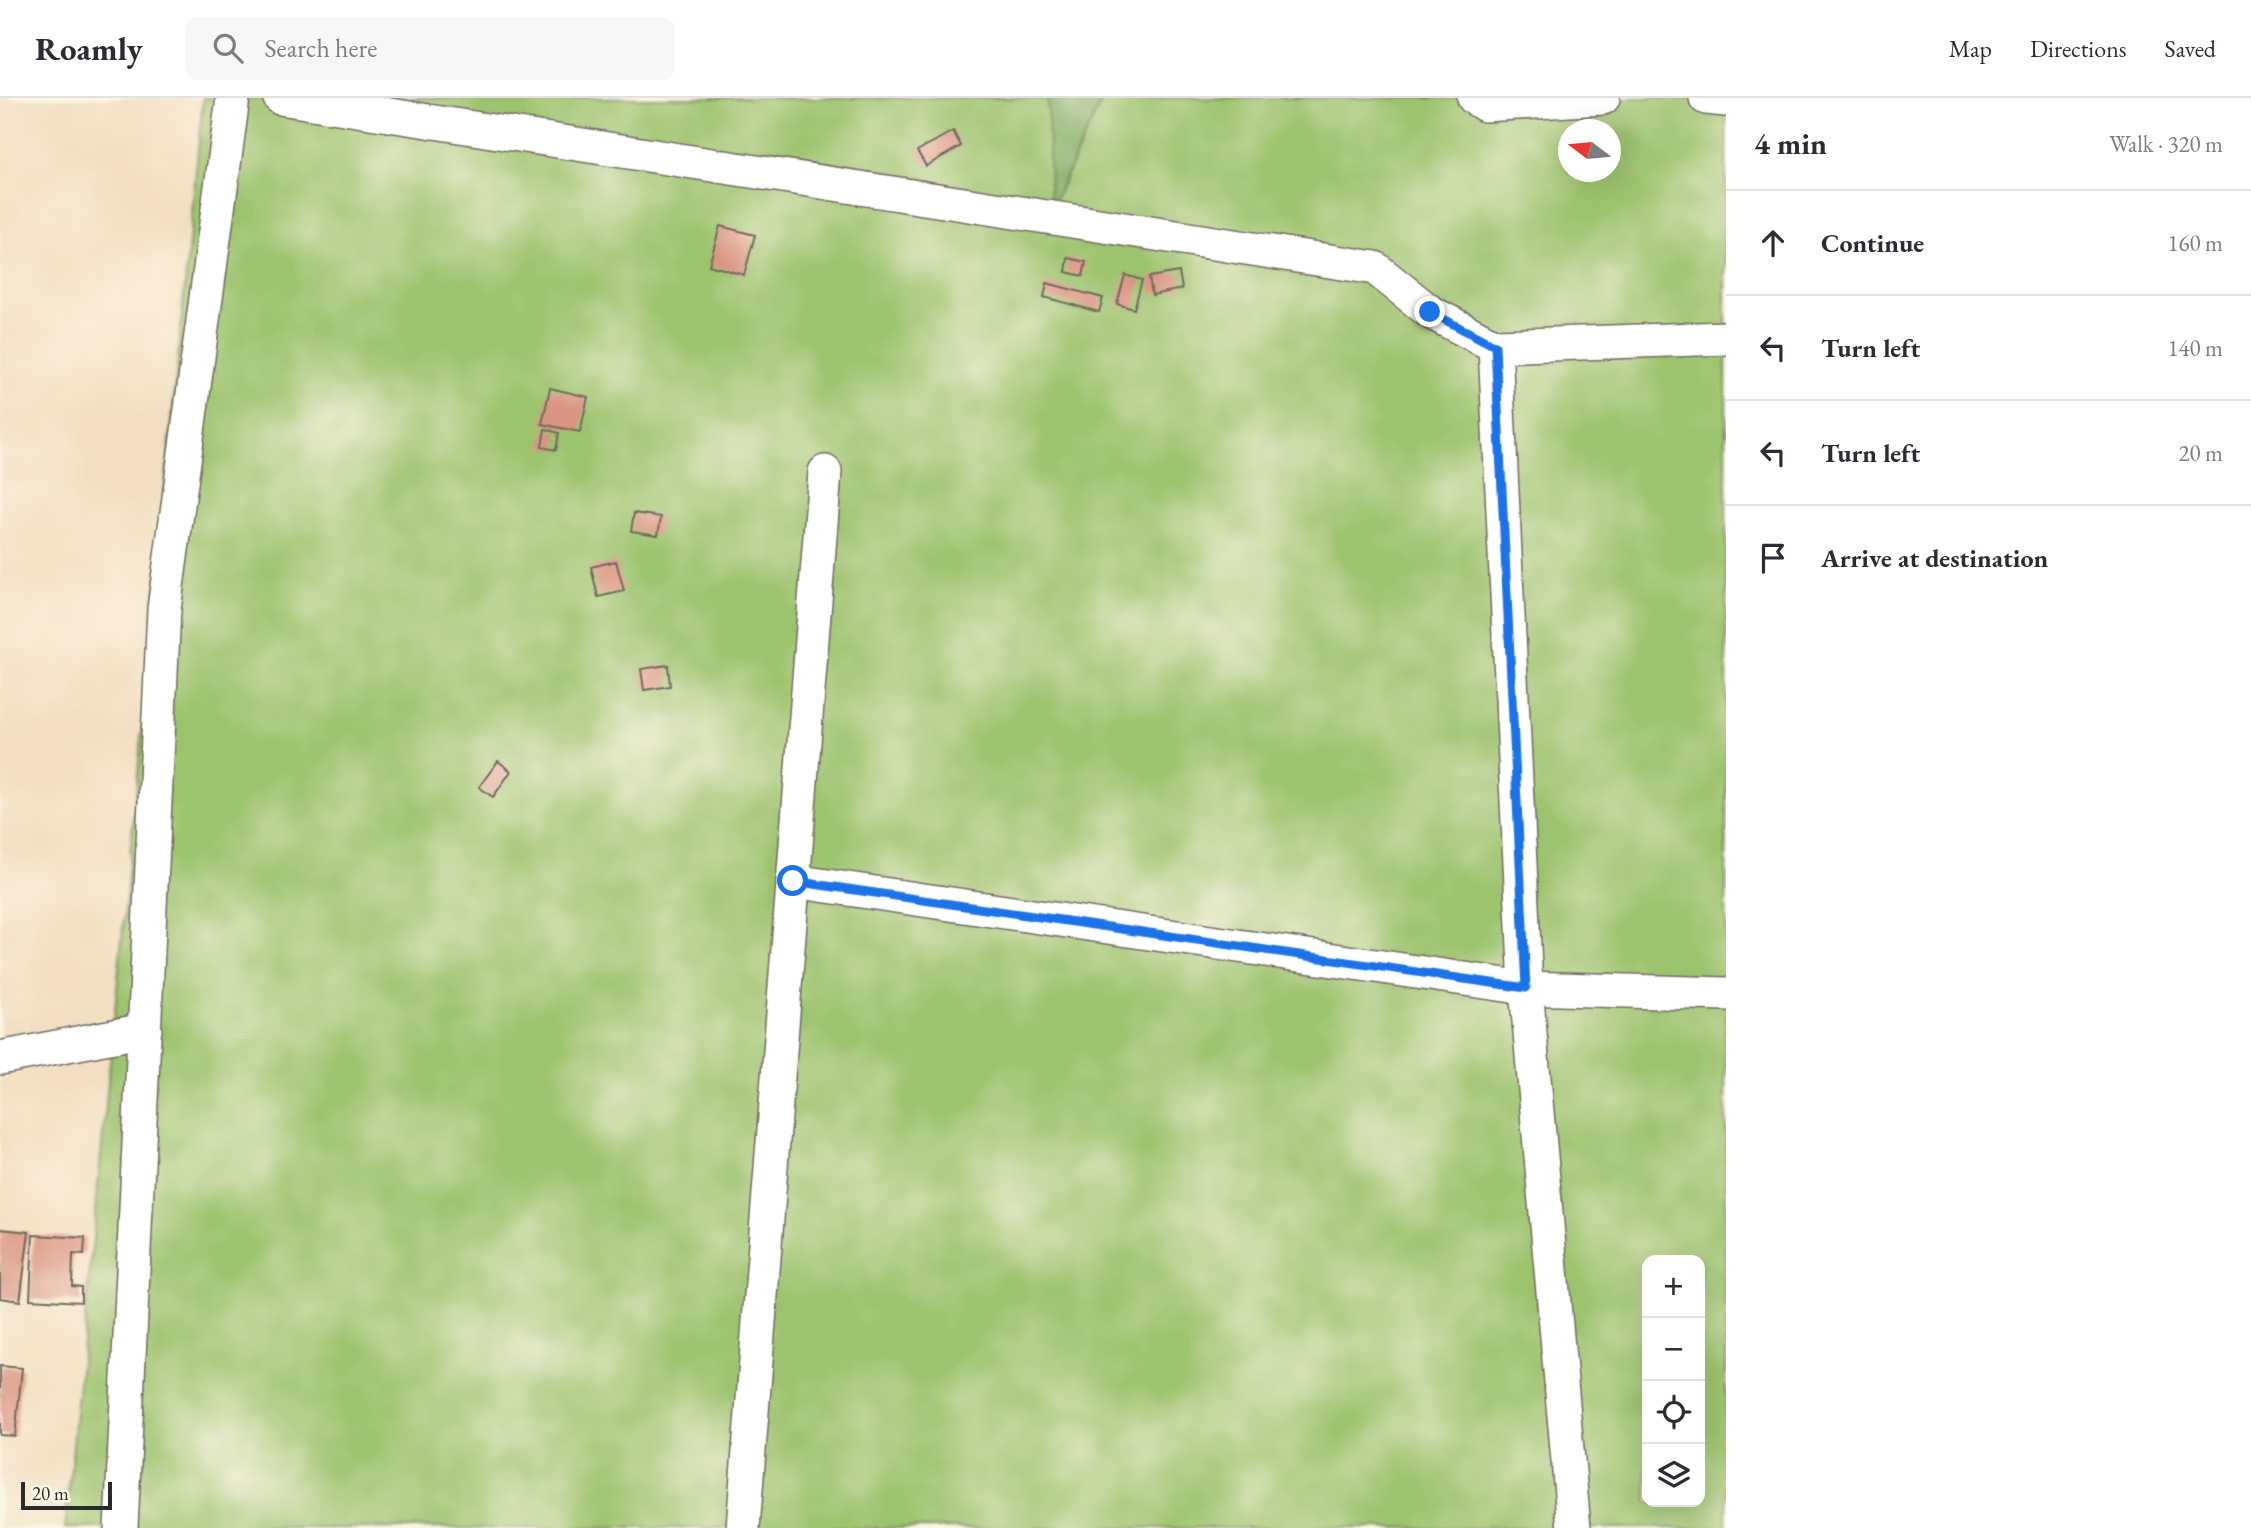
<!DOCTYPE html>
<html lang="en">
<head>
<meta charset="utf-8">
<style>
	body { margin:0; font-family:"EB Garamond",serif; background:#f7f7f7; color:#2b2b33 }
	.controls { position:absolute; right:21px; bottom:21px; display:grid; overflow:hidden; border-radius:14px; box-shadow:0 7px 28px #0002 }
	.controls button { width:63px; height:63px; display:grid; place-items:center; padding:0; border:0; border-bottom:2px solid #e1e1e2; background:#fff; color:#2b2b33; font:35px sans-serif }
	.compass { position:absolute; left:1558px; top:21px; width:63px; height:63px; border-radius:50%; background:#fff; box-shadow:0 7px 28px #0002; rotate:286deg }
	.scale { position:absolute; left:21px; bottom:18px; width:91px; box-sizing:border-box; padding-left:7px; border:4px solid #2b2b2b; border-top:0; font-size:19px; line-height:24px; white-space:nowrap; color:#2b2b2b; -webkit-text-stroke:5px #fcf5e5; paint-order:stroke }
	.stop { position:absolute; width:21px; height:21px; margin:-16px; border:5px solid #1a73e8; border-radius:50%; background:#fff }
	.stop.end { background:#1a73e8; border-color:#fff; box-shadow:0 2px 7px #0008 }
	.list { margin:0; padding:0; list-style:none }
	h2 { display:flex; justify-content:space-between; align-items:center; height:91px; margin:0; padding:0 28px; font-size:30px }
	h2 small { font-size:23px; font-weight:400; color:#7c7c81 }
	.list li { display:grid; grid-template-columns:46px 1fr auto; gap:21px; align-items:center; box-sizing:border-box; height:105px; padding:0 28px; border-top:2px solid #e1e1e2 }
	.list b { display:block; font-size:26px; white-space:nowrap }
	.list em { font-size:23px; font-style:normal; color:#7c7c81 }
	.icon { flex:none; width:38px; height:38px; fill:none; stroke:currentColor; stroke-width:2; stroke-linecap:round; stroke-linejoin:round }
	.map { position:relative; flex:none; width:1726px; height:1430px; overflow:hidden }
	header { display:flex; align-items:center; gap:42px; box-sizing:border-box; height:98px; padding:0 35px; background:#fff; border-bottom:2px solid #e1e1e2 }
	header strong { font-size:33px }
	nav { display:flex; gap:38px; margin-inline-start:auto; font-size:24px }
	.search { width:490px; height:63px; background:#f7f7f7; display:flex; align-items:center; gap:18px; box-sizing:border-box; padding:0 24px; border-radius:14px; color:#7c7c81; font-size:26px }
	main { display:flex }
	aside { flex:1; background:#fff }
	.map>svg:first-child { display:block }
	.green { fill:#9cc36e; stroke:#64774c; stroke-width:2; fill-rule:evenodd }
	.forest { fill:#7da961; stroke:#546a46; stroke-width:2 }
	.building { fill:#da9482 }
	.lines { fill:none; stroke-linecap:round; stroke-linejoin:round }
	.street-casing { stroke:#716a60; stroke-width:36 }
	.street { stroke:#fff; stroke-width:33 }
	.route { stroke:#1a73e8; stroke-width:9 }
</style>
</head>
<body>
<header>
<strong>Roamly</strong>
<div class="search"><svg class="icon" aria-label="search" viewBox="0 0 24 24"><circle cx="10" cy="10" r="6"/><path d="M15 15l6 6"/></svg>Search here</div>
<nav><a>Map</a><a>Directions</a><a>Saved</a></nav>
</header>
<main>
<div class="map">
<svg width="1726" height="1430" viewBox="0 0 1726 1430">
	<rect width="100%" height="100%" fill="#fcf5e5"/>
	<filter id="ink" filterUnits="userSpaceOnUse"><feTurbulence type="fractalNoise" baseFrequency=".0143" numOctaves="2"/><feDisplacementMap in="SourceGraphic" scale="14" xChannelSelector="R" yChannelSelector="G"/><feConvolveMatrix kernelMatrix="1 2 1 2 8 2 1 2 1" color-interpolation-filters="sRGB"/></filter>
	<filter id="wash" filterUnits="userSpaceOnUse"><feTurbulence type="fractalNoise" baseFrequency=".00686" numOctaves="4" result="noise"/><feDisplacementMap in="SourceGraphic" scale="28" xChannelSelector="R" yChannelSelector="G"/><feGaussianBlur stdDeviation="1.57" result="paint"/><feColorMatrix in="noise" values="0 0 0 0 0 0 0 0 0 0 0 0 0 0 0 0 0 1.4 0 .05"/><feComposite in="paint" operator="in"/></filter>
	<g filter="url(#wash)">
		<rect width="100%" height="100%" fill="#f2dfc1"/>
		<!-- green -->
		<path class="green" d="M203 0H1048L1051 110 1103 0H1726V1430H65ZM1568 32H1610V74H1568ZM1647 1162H1700V1404H1647Z"/>
		<!-- forest -->
		<path class="forest" d="M1048 0H1103L1050 112Z"/>
		<g id="blocks">
			<!-- building -->
			<path class="building" d="M953 33 961 48 926 68 917 53Z
				M720 128 755 137 744 177 709 167Z
				M1068 160 1086 164 1083 178 1066 174Z
				M1179 174 1182 191 1152 197 1149 179Z
				M1125 177 1142 182 1134 211 1117 206Z
				M1047 185 1103 200 1099 214 1044 199Z
				M550 290 588 299 580 334 542 326Z
				M545 331 559 335 556 352 542 349Z
				M634 415 661 419 658 437 631 433Z
				M616 463 624 493 598 499 591 469Z
				M668 567 670 588 644 592 641 571Z
				M498 663 511 673 493 699 479 689Z
				M0 1131 29 1134 20 1203 0 1200Z
				M33 1137 85 1140 84 1157 73 1156 72 1188 81 1189V1204L30 1201Z
				M0 1268 22 1270 15 1338 0 1337Z"/>
		</g>
	</g>
	<g filter="url(#ink)">
		<use href="#blocks" fill-opacity="0" stroke="#716a60" stroke-width="2"/>
		<g class="lines">
			<!-- street casing -->
			<g class="street-casing">
				<path id="street" d="M280 0 1375 170 1430 214 1495 248 1726 240
					M1474 0 1485 7 1603 0
					M1706 0 1726 2
					M1495 248 1526 890 1574 1430
					M793 783 1526 890 1726 896
					M0 960 145 932
					M121 1430 164 511 233 0
					M743 1430 825 374"/>
			</g>
			<!-- street -->
			<use href="#street" class="street"/>
		</g>
	</g>
	<g class="lines" filter="url(#ink)">
		<!-- route -->
		<path class="route" d="M793 783 1526 890 1495 248 1430 214"/>
	</g>
</svg>
<div class="controls">
<button>+</button>
<button>−</button>
<button><svg class="icon" aria-label="locate" viewBox="0 0 24 24"><circle cx="12" cy="12" r="6"/><path d="M12 2v4M12 18v4M2 12h4M18 12h4"/></svg></button>
<button><svg class="icon" aria-label="layers" viewBox="0 0 24 24"><path d="M12 4l9 5-9 5-9-5zM3 14l9 5 9-5"/></svg></button>
</div>
<svg class="compass" viewBox="-18 -18 36 36"><path d="M0-13l5 13h-10z" fill="#e53935"/><path d="M0 13l5-13h-10z" fill="#7c7c81"/></svg>
<div class="scale">20 m</div>
<div class="stop" style="left:793px;top:783px"></div>
<div class="stop end" style="left:1430px;top:214px"></div>
</div>
<aside>
<h2>4 min<small>Walk · 320 m</small></h2>
<ul class="list">
<li><svg class="icon" aria-label="ahead" viewBox="0 0 24 24"><path d="M12 20V5M6 11l6-6 6 6"/></svg><div><b>Continue</b></div><em>160 m</em></li>
<li><svg class="icon" aria-label="left" viewBox="0 0 24 24"><path d="M17 20v-9H6M10 6l-5 5 5 5"/></svg><div><b>Turn left</b></div><em>140 m</em></li>
<li><svg class="icon" aria-label="left" viewBox="0 0 24 24"><path d="M17 20v-9H6M10 6l-5 5 5 5"/></svg><div><b>Turn left</b></div><em>20 m</em></li>
<li><svg class="icon" aria-label="arrive" viewBox="0 0 24 24"><path d="M6 21V4h12l-3 4 3 4H6"/></svg><div><b>Arrive at destination</b></div></li>
</ul>
</aside>
</main>
</body>
</html>
